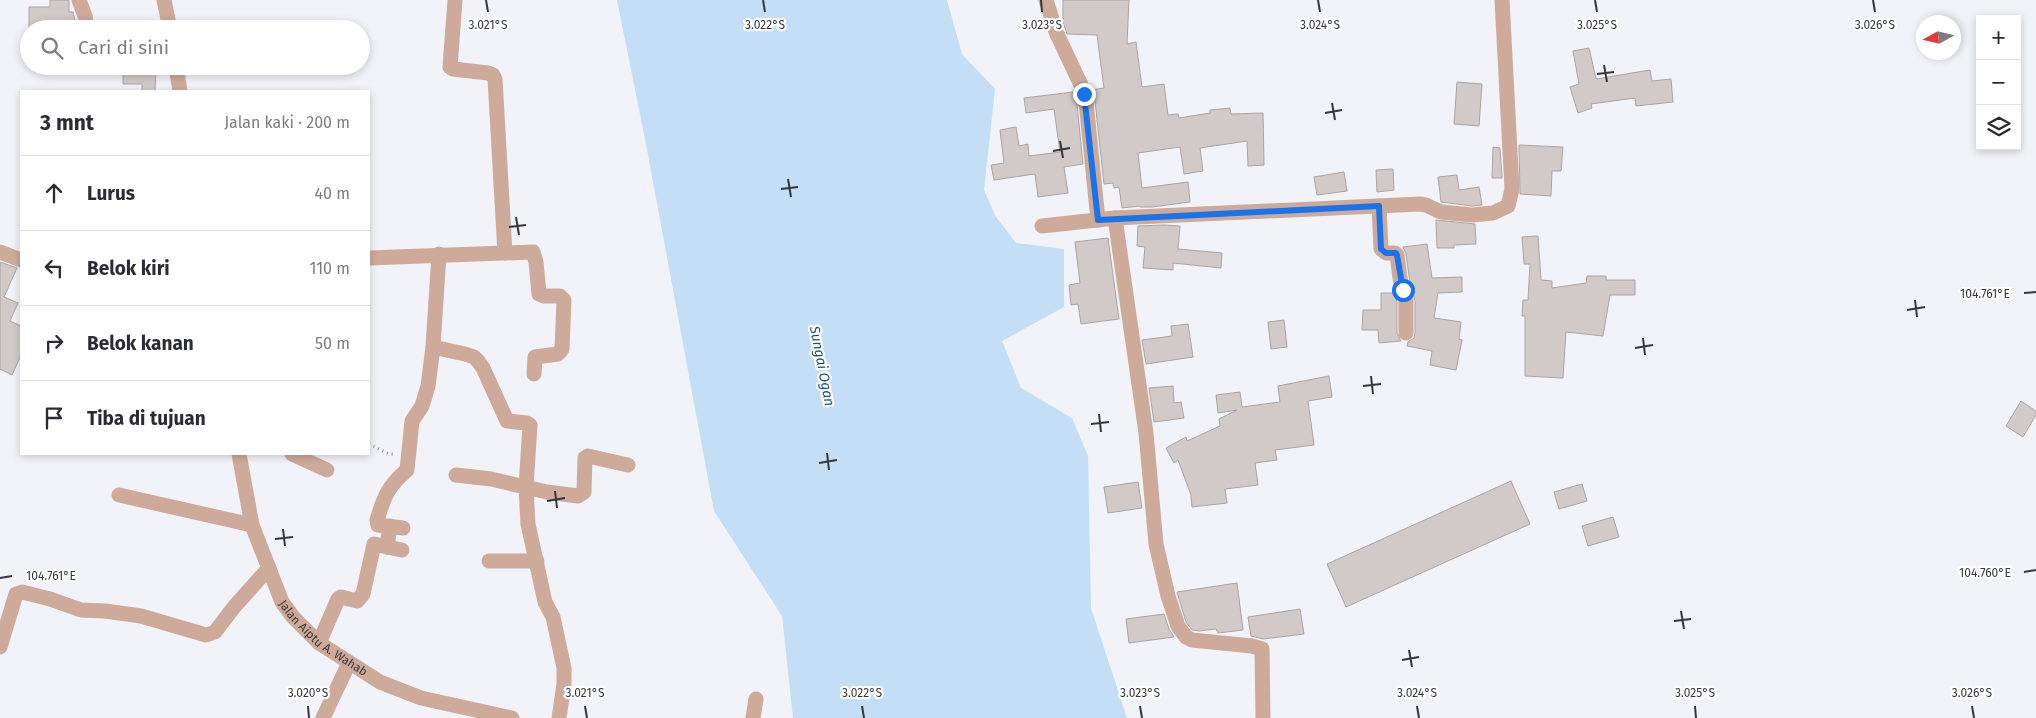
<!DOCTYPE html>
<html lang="id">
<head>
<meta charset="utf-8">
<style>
	body { margin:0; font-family:"Fira Sans",sans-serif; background:#f7f7f7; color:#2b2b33 }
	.controls { position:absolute; right:15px; top:15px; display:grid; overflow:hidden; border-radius:0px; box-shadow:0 2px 8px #0003 }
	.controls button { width:45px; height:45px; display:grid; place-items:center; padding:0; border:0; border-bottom:1px solid #e1e1e2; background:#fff; color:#2b2b33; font:25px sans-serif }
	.compass { position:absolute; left:1916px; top:15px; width:45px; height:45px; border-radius:50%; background:#fff; box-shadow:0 2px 8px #0003; rotate:262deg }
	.stop { position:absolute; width:15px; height:15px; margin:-11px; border:4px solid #1a73e8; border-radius:50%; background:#fff }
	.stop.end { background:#1a73e8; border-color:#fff; box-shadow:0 1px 5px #0008 }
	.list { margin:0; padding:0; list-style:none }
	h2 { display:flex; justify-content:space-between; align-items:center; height:65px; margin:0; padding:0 20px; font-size:21px }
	h2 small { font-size:16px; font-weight:400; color:#7c7c81 }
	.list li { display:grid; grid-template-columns:32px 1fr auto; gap:15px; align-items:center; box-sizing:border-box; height:75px; padding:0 20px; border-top:1px solid #e1e1e2 }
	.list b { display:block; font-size:19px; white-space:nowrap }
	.list em { font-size:16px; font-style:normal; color:#7c7c81 }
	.icon { flex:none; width:28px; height:28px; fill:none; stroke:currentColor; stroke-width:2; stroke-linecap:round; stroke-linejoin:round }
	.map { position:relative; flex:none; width:2036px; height:718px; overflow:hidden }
	.search { position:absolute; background:#fff; box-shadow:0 2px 8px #0003; left:20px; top:20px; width:350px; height:55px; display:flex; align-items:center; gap:12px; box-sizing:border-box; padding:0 18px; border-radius:28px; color:#7c7c81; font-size:19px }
	.panel { position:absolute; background:#fff; box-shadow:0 2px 8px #0003; left:20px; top:90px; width:350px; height:365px; border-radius:0px }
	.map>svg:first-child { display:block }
	.water { fill:#c3def5 }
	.building { fill:#d1cac9; stroke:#aba4a3 }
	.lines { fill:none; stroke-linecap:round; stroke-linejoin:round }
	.path { stroke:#919296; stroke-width:3; stroke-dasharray:1 4; stroke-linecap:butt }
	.street { stroke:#ceaa9b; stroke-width:15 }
	.route { stroke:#1a73e8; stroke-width:6 }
	.ticks { fill:none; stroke:#363739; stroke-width:2 }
	.labels { text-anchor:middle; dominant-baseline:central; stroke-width:4.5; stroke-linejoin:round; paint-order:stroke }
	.street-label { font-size:12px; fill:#363739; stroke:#fff }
	.water-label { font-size:14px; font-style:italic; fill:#1d4e73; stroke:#fff }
	.ticks-label { font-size:12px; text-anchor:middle; fill:#363739; stroke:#fff; stroke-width:4.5; stroke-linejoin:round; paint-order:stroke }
</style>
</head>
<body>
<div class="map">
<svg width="2036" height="718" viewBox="0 0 2036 718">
	<rect width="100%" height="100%" fill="#f1f3f9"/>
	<!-- water -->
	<path class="water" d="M617 0H947L962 54 995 89 984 190 996 217 1016 243 1064 249V307L1002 341 1021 388 1072 418 1088 456 1091 608 1127 718H793L782 616 714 511 646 144Z"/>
	<!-- building -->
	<path class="building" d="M50 0H69V12H73L77 29H29V7H50Z
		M1063 0H1129L1127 44 1136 42 1142 87 1164 84 1168 115 1178 114 1179 118 1210 113V110L1230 108 1231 114 1263 113 1264 165 1248 166 1247 141 1200 148 1203 171 1184 174 1180 147 1138 153 1142 188 1188 182 1190 202 1152 207H1140V206L1122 208 1119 187 1114 188 1113 183 1104 184 1095 101 1092 90 1104 88 1097 35 1067 34 1063 22Z
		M1589 48 1596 79 1650 70 1652 81 1671 79 1673 102 1636 106 1635 98 1591 104 1592 108 1578 113 1570 87 1579 84 1573 51Z
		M123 66H156L155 91H142V84H123Z
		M1457 82 1482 84 1479 126 1454 124Z
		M1073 92 1077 104 1083 164 1064 167 1068 193 1038 197 1035 174 994 180 991 165 1004 163 1000 130 1016 127 1019 146 1028 144 1029 156 1060 152 1054 109 1026 113 1024 98Z
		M1519 145 1563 147 1561 171H1552L1551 196 1520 194Z
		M1493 147 1500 148 1502 178H1492Z
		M1393 169 1394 190 1377 192 1376 170Z
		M1344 172 1347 191 1317 195 1314 177Z
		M1457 175 1459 190 1479 187 1482 205 1472 206 1441 202 1438 177Z
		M1436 220 1475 224 1476 244 1454 245V248H1437Z
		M1164 225 1180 226 1178 249 1222 253 1221 268 1173 263V270L1143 268 1145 247 1137 246 1138 226Z
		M1538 236 1541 280 1552 281V288L1586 283 1587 276H1606V280H1635V295H1610L1603 336 1566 332 1563 378 1525 376V316H1522L1523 300H1528L1530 264H1524L1522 237Z
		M1108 238 1119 319 1081 324 1078 304 1071 305 1069 285 1080 283 1075 242Z
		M1427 244 1432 278 1462 277V292L1438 293 1434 318 1461 322 1459 339 1462 340 1456 370 1430 365 1432 351 1407 346 1408 342 1414 338 1415 333V301L1410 283 1406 254 1403 247Z
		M0 262 17 268 4 297 18 303 10 321 21 326V355L12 375 0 369Z
		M1381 293H1394L1397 302V333L1401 341 1379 343 1378 330H1362L1363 310H1381Z
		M1284 320 1287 347 1271 349 1268 322Z
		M1188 324 1193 357 1146 364 1142 340 1172 336 1171 326Z
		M1329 376 1332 397 1308 401 1314 445 1275 450 1277 460 1255 463 1258 485 1225 489 1227 503 1192 507 1191 495 1178 460 1174 463 1166 448 1186 437 1187 441 1220 426 1219 419 1237 410 1218 413 1216 395 1240 392 1242 407 1280 402 1278 386Z
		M1173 386 1174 403 1181 402 1184 418 1154 422 1149 388Z
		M2021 401 2036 411V415L2023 437 2006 426Z
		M1511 481 1530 524 1346 607 1327 564Z
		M1138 482 1142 508 1108 513 1104 487Z
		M1582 484 1587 501 1559 509 1554 492Z
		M1613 517 1619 537 1588 546 1582 526Z
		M1237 583 1243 630 1218 633 1216 629 1199 631 1192 630 1186 622 1177 592Z
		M1300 609 1304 634 1263 639 1251 636 1248 617Z
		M1164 614 1169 629 1174 637 1129 643 1126 619Z"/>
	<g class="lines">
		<!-- path -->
		<path class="path" d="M369 444 389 454H395"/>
		<!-- street -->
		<g class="street">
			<path d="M79 0 85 16 87 29"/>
			<path d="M164 0 170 29"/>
			<path d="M455 0 450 67 453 69 488 73 493 75 495 79 505 253"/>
			<path d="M1046 0 1056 32 1081 85 1086 102 1098 220"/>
			<path d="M176 66 180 91"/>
			<path d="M1379 206 1381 249 1386 253H1395L1397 255 1401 285 1406 301V333"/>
			<path d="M1115 218 1146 433 1156 544 1168 596 1178 626 1186 637 1192 640 1252 646 1262 649 1263 718"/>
			<path d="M1042 226 1115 218 1420 204 1426 205 1441 212 1472 215 1493 213 1508 206 1512 189 1502 0"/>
			<path d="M0 252 21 260"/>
			<path d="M369 258 533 252 536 262 539 294 544 296H560L564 300 562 349 558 354 535 357 534 374"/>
			<path d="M433 347 465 354 474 357 478 361 483 368 507 421 527 423 530 425 526 487 528 524 545 602 553 617 564 668V684L559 718"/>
			<path id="s1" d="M239 454 252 525 282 602 293 617 319 643 380 682 421 698 512 718"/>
			<path d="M292 454 327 470"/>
			<path d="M456 475 491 479 547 492 578 496 584 492 585 458 588 456 628 465"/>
			<path d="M119 495 252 525"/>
			<path d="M403 528 378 525 377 520C384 497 388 486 407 470L412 421 422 406 428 386 433 347 439 254"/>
			<path d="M387 547 402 550"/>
			<path d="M489 561H537"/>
			<path d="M319 643 338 599 341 597 357 601 363 594 374 544 387 547 390 526"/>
			<path d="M0 647 16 594 22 592 50 599 81 610 105 611 141 616 206 635 215 632 234 607 269 568"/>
			<path d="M323 718 349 663"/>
			<path d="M753 718 756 699"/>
		</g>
	</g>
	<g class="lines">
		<!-- route -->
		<path class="route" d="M1084 94 1098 220 1379 206 1381 249 1386 253H1396L1397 255 1403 290"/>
	</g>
	<!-- ticks -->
	<path class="ticks" d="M486 0 488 12M763 0 765 12M1041 0 1042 12M1318 0 1320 12M1595 0 1597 12M1873 0 1875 12M1604 65 1607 82M1597 74 1614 72M1332 103 1335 120M1325 113 1342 110M1060 141 1063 158M1053 151 1070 148M788 179 791 197M781 189 798 187M516 217 519 235M509 227 526 225M2024 293 2036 292M1915 300 1917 317M1907 310 1925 307M1643 338 1645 355M1635 348 1653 345M1371 376 1373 394M1363 386 1381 384M1099 414 1101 432M1091 424 1109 422M827 453 829 470M819 463 837 460M555 491 557 508M547 501 565 498M283 529 285 546M275 539 293 537M2024 572 2036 570M0 578 12 576M1681 611 1684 629M1674 621 1691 619M1409 650 1412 667M1402 660 1419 657M308 706 309 718M585 706 587 718M862 706 864 718M1140 706 1142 718M1417 706 1419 718M1695 706 1696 718M1972 706 1974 718"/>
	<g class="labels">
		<!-- street labels -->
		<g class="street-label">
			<text stroke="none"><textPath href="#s1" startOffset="210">Jalan Aiptu A. Wahab</textPath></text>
		</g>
		<!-- water labels -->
		<g class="water-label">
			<text transform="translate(822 366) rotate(79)">Sungai Ogan</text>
		</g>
	</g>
	<g class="ticks-label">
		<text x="488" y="29">3.021°S</text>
		<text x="765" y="29">3.022°S</text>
		<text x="1042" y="29">3.023°S</text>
		<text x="1320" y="29">3.024°S</text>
		<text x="1597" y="29">3.025°S</text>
		<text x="1875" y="29">3.026°S</text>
		<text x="1985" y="298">104.761°E</text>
		<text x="1985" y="577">104.760°E</text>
		<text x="51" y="580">104.761°E</text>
		<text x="308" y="697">3.020°S</text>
		<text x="585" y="697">3.021°S</text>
		<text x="862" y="697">3.022°S</text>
		<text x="1140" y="697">3.023°S</text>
		<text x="1417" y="697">3.024°S</text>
		<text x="1695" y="697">3.025°S</text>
		<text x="1972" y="697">3.026°S</text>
	</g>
</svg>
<div class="controls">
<button>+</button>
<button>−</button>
<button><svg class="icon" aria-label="layers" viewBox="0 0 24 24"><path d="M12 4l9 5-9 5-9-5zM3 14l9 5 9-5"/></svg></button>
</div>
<svg class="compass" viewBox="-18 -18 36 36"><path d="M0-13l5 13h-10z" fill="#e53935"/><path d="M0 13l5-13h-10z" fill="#7c7c81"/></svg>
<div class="stop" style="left:1403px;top:290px"></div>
<div class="stop end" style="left:1084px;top:94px"></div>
<div class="search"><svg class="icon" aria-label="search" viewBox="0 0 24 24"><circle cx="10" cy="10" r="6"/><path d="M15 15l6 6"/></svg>Cari di sini</div>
<section class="panel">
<h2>3 mnt<small>Jalan kaki · 200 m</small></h2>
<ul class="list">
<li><svg class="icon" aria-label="ahead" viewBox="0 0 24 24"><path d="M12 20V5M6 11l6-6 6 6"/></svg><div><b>Lurus</b></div><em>40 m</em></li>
<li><svg class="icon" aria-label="left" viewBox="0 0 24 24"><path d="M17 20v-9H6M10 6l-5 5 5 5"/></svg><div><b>Belok kiri</b></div><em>110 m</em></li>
<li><svg class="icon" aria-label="right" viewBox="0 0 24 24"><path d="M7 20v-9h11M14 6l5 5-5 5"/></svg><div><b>Belok kanan</b></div><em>50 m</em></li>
<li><svg class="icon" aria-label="arrive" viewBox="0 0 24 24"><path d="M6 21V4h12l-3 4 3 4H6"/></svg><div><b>Tiba di tujuan</b></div></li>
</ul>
</section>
</div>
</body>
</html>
